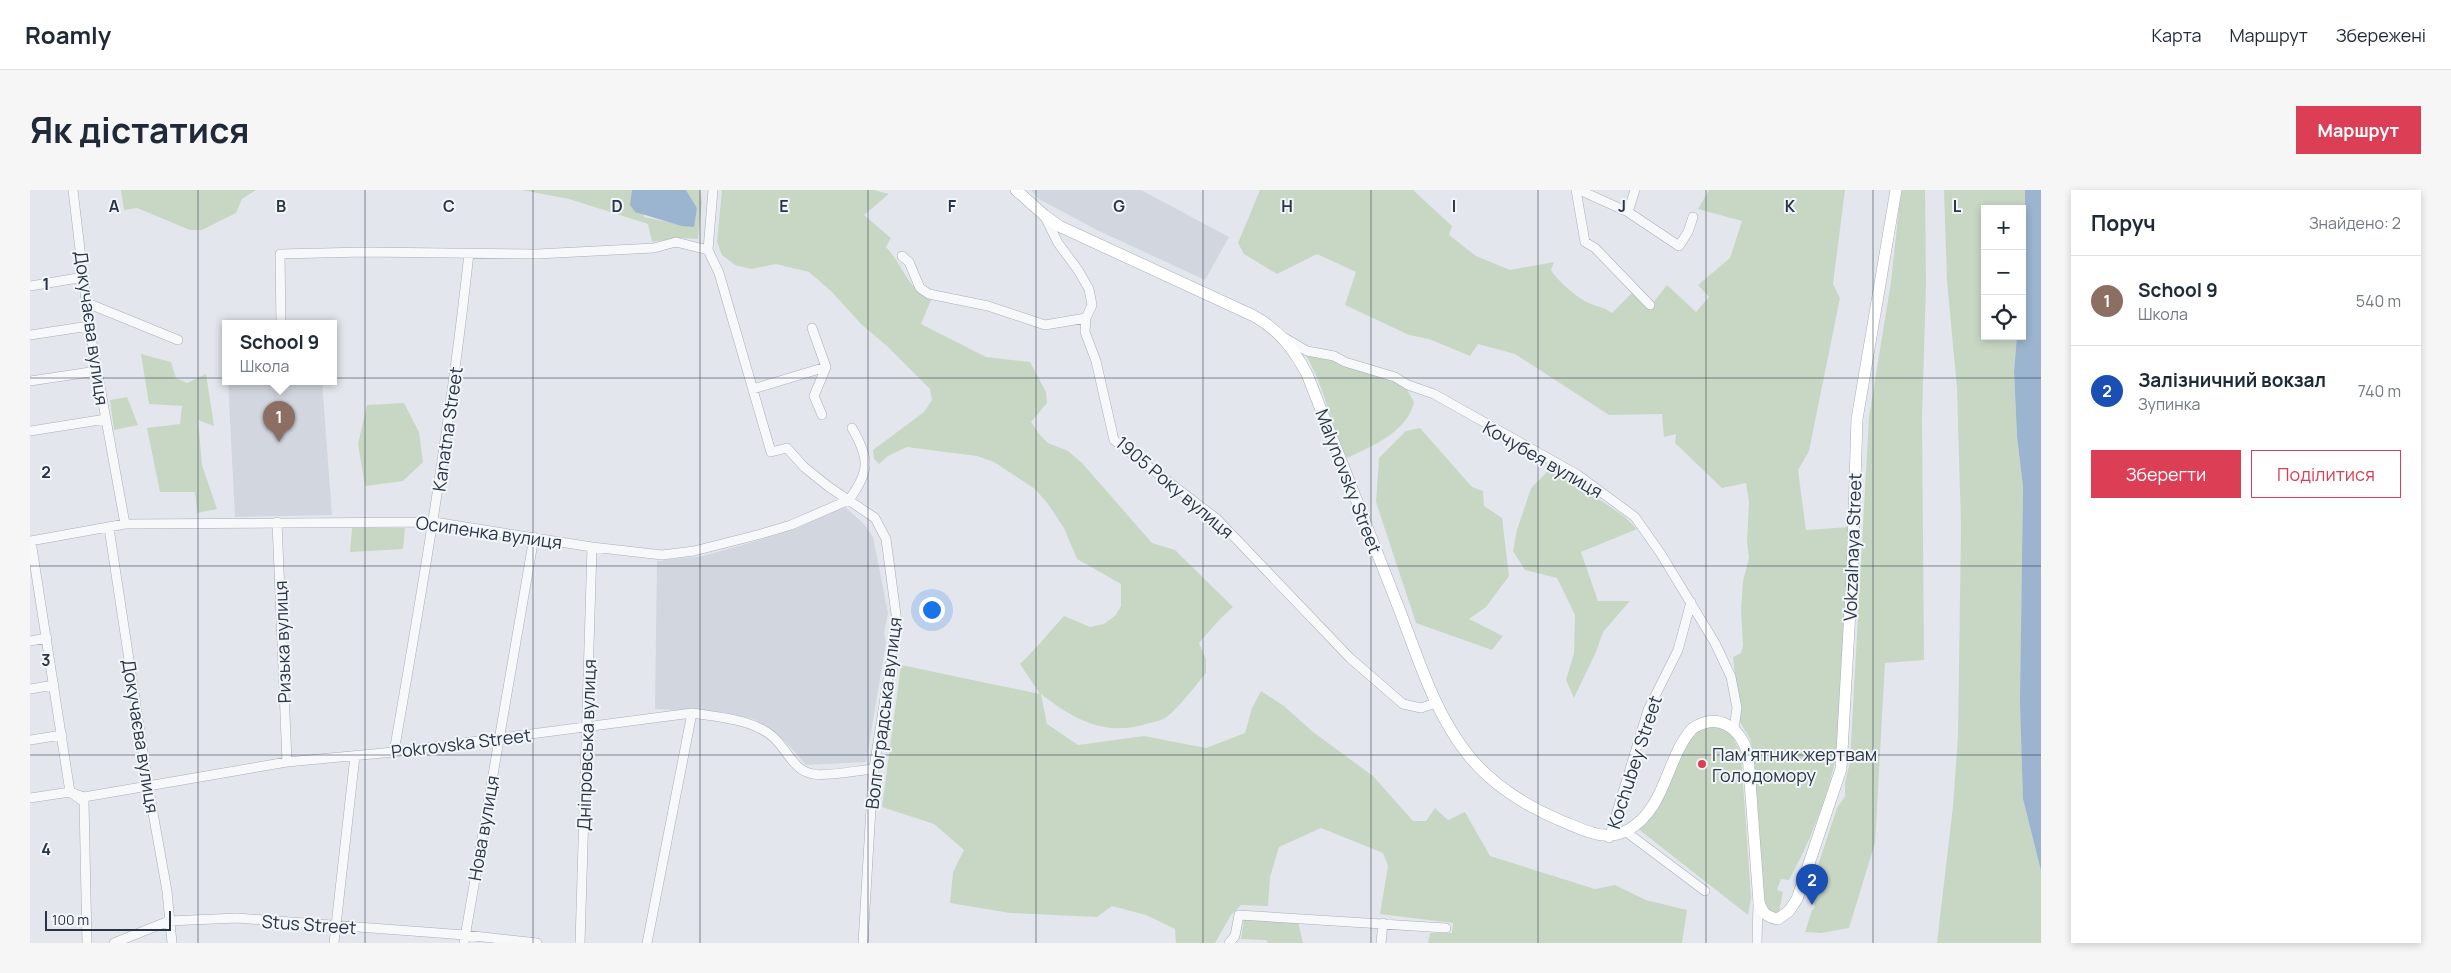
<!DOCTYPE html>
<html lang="uk">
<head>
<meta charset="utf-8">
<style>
	body { margin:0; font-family:Manrope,sans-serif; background:#f6f6f7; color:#1f2937 }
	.controls { position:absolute; right:15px; top:15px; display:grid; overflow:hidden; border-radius:0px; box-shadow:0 2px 8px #0003 }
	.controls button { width:45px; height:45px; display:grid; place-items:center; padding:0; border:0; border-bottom:1px solid #e0e1e3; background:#fff; color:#1f2937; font:25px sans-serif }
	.scale { position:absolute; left:15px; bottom:12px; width:126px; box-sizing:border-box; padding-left:5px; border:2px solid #293447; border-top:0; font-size:14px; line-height:18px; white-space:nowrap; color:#293447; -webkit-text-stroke:4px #f3f6f9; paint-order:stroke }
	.you { position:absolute; left:901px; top:419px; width:18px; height:18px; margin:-12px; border:4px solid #fff; border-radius:50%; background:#1a73e8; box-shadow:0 0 0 8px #1a73e833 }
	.badge { display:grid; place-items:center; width:32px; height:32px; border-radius:50%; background:#db3e55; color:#fff; font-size:16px; font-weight:700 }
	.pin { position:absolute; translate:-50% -41px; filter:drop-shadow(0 1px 2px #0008) }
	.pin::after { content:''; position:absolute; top:26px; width:18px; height:15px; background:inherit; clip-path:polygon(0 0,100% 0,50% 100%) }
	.popup { position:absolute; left:192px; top:130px; width:115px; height:65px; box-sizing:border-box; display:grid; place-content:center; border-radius:0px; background:#fff; filter:drop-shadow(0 1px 4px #0005); font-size:16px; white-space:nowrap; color:#747a83 }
	.popup b { font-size:19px; color:#1f2937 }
	.popup::after { content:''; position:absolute; left:50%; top:100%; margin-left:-10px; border:10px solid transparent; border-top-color:#fff }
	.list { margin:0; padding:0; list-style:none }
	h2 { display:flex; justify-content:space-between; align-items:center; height:65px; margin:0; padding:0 20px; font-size:21px }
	h2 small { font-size:16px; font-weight:400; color:#747a83 }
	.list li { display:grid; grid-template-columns:32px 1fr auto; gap:15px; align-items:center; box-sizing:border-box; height:90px; padding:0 20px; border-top:1px solid #e0e1e3 }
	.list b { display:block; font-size:19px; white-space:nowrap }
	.list p { margin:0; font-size:16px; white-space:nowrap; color:#747a83 }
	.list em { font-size:16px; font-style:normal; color:#747a83 }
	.actions { display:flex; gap:10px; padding:15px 20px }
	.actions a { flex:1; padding:11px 0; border:1px solid #db3e55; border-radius:0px; text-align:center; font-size:18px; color:#db3e55 }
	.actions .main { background:#db3e55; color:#fff }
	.icon { flex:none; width:28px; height:28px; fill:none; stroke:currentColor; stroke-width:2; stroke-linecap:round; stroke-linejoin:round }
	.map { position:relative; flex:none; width:2011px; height:753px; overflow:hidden; border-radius:0px }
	header { display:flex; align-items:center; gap:30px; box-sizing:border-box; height:70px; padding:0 25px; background:#fff; border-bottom:1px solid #e0e1e3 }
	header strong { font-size:24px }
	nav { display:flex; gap:28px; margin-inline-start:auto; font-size:18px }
	.intro { display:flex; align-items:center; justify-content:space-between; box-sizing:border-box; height:120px; padding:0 30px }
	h1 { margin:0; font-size:35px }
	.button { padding:12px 22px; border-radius:0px; background:#db3e55; color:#fff; font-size:18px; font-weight:700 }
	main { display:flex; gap:30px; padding:0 30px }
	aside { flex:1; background:#fff; border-radius:0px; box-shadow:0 2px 8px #0003 }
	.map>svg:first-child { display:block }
	.built { fill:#d1d6df }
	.green { fill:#c8d7c4 }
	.water { fill:#9bb4cf }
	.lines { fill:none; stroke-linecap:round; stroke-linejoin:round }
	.street-casing { stroke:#a7aeb8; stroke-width:10 }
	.secondary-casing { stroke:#a7aeb8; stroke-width:12 }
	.street { stroke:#f7f8fa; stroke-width:9 }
	.secondary { stroke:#fff; stroke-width:11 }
	.grid { fill:none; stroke:#293447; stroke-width:1; stroke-opacity:0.55 }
	.poi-dot { fill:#db3e55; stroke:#f3f6f9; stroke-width:2 }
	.labels { text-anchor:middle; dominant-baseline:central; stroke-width:4; stroke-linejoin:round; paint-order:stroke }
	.street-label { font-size:18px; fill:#293447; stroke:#f3f6f9 }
	.poi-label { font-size:18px; fill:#293447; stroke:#f3f6f9; text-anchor:start }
	.grid-label { font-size:16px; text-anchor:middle; font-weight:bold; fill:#293447; stroke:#f3f6f9; stroke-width:4; stroke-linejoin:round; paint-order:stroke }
</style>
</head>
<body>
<header>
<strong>Roamly</strong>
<nav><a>Карта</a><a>Маршрут</a><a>Збережені</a></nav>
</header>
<div class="intro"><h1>Як дістатися</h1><a class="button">Маршрут</a></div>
<main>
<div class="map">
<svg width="2011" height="753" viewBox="0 0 2011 753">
	<rect width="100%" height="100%" fill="#e3e7ed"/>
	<!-- built -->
	<path class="built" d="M1001 0H1111L1199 47 1175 90 1067 40 1009 9Z
		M198 191H292L302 325 205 327Z
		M815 317 834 334 843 347 858 423 854 443 856 453 836 572 776 575 756 552 724 529 693 522 625 519 627 371 673 366 730 350 765 339Z"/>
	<!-- green -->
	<path class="green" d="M91 0H226L212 9 206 23 172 40H160L107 18 94 20Z
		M492 0H602L614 27 663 37 667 18 656 0H670L672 12 668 49 649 48 622 52 618 34 539 9Z
		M692 0H844L859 4 834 25 861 48 856 57C875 78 875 95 901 110L891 134 956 167 1000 172 1016 202 1017 213 1001 232 1010 245 1018 253 1038 261 1052 273 1122 353 1145 360 1203 417 1190 429 1169 453 1176 469V483C1166 495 1147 520 1135 528 1130 531 1122 532 1116 534 1075 547 1043 529 1011 504L1017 534 1048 555 1114 546 1176 558 1215 543 1222 518 1231 501 1254 516 1283 542 1343 586 1383 631H1396L1405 618 1418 630 1435 622 1460 666 1565 699 1585 695 1616 710 1657 720 1652 753H1398L1400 743H1422L1423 733 1350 724 1358 676 1353 663 1291 638 1249 657 1240 687 1238 716 1211 715 1201 725 1185 753H1146L1145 739 1116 725 1082 716 1067 727 980 723 920 713 923 682 934 660 904 634 852 617 871 475 1010 504 990 474C1006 459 1019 442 1034 426L1060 437 1074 434 1085 426 1091 416V394L1047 369 1034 338 1018 314 1005 299 964 272 947 266 877 257 858 266 849 274 844 269 843 260 894 222 902 210 900 199 858 157 831 134 801 101 779 82 746 74 721 79 705 75 692 65 687 52Z
		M1230 0H1383L1422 36 1419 45 1446 66 1480 80 1524 72 1521 80C1528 91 1542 103 1553 110 1562 116 1573 116 1582 123L1602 103 1619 118 1637 95 1666 122 1679 107 1668 95 1700 68 1712 31 1668 19 1679 0H1815L1803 94 1810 108 1779 261 1768 280 1776 340 1819 337 1809 554C1800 600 1782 649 1759 690L1751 689 1747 700 1753 702 1749 722H1740L1735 717 1723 560 1720 549 1710 532 1703 467 1711 463 1713 455 1711 420 1713 391 1719 368 1717 352 1719 312 1716 293 1692 298 1645 253 1646 244 1634 247 1632 224 1579 225 1485 164 1448 154 1440 166 1399 149 1379 145 1315 115 1326 82 1287 64 1247 84 1214 64 1208 53Z
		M1871 0H1895L1896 95 1892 227 1894 470 1855 473 1845 653 1819 738 1791 743 1775 742 1782 720 1785 717 1781 707 1783 702 1782 693 1807 618 1815 606V592L1820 572 1839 227 1861 92Z
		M1914 0H1995L1992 70V19H1955V146H1987L1984 181 1987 247 1993 297 1991 458 1993 609 2011 681V753H1907L1923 616 1928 546 1931 336 1927 198 1917 91Z
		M1273 161 1374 194 1384 212C1378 241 1343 256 1317 268 1299 233 1295 194 1273 161Z
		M111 164 141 172 146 188 157 193 176 184 184 236 168 230 172 275 187 319 167 323 165 302H130L117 238 150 234 152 216 119 214Z
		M97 207 108 235 84 240 80 210Z
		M374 213 389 242 393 272 373 291 335 296 328 254 337 215Z
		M1390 238 1442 297 1453 301 1454 316 1472 328 1479 386 1456 417 1439 429 1473 446 1462 460 1386 433 1346 312 1349 268 1376 241Z
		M1522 277 1595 327 1607 339 1551 362 1568 411H1600L1573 442 1566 462 1544 508 1536 490 1544 463 1545 425 1527 388 1495 380 1483 361 1487 340 1501 298Z
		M322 338H375L373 359 320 362Z
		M1685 536 1700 541 1711 564 1721 708 1718 725 1607 638 1662 546 1671 538Z
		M1214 729 1268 732 1273 753H1238L1236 750 1211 749Z"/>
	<!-- water -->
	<path class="water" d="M602 0H656L667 18 664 37 652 36 605 22 600 15Z
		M1995 0H2011V681L1993 609 1990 511 1993 297 1987 247 1984 181 1987 146H1992Z"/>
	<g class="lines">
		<!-- street casing -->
		<g class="street-casing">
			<path id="street" d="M43 0 59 136 95 334
				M683 0 678 60 689 83 741 262 757 258 774 277 799 297 845 328 856 349 867 432 843 584 833 753
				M1546 0 1555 52 1565 58 1620 115
				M1549 0 1598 22 1649 56 1658 42 1663 27
				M1598 22 1605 0
				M1014 25 1028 53 1048 80 1059 99 1062 115 1056 128 1055 142 1066 171 1084 250 1187 329 1320 468 1373 514 1391 518 1406 513
				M872 66 879 72 890 98 899 104 958 116 1015 135 1056 128
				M0 96 48 88 54 94
				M57 113 148 150
				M251 133 250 64 335 62 507 64 624 58 646 52 678 60
				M782 138 796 177 784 206 792 225
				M0 145 59 136
				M1255 148 1277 161 1304 166 1315 172 1365 187 1378 195 1404 204 1548 285 1605 327 1631 364 1685 453 1701 487 1707 518 1704 538
				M0 191 67 181
				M723 199 796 177
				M0 241 76 229
				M819 310C840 281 840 269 822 238
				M247 332 257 572
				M79 338 118 595 137 701 142 753
				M0 351 95 334 404 332 562 357 632 365 664 361 731 344 761 335 819 310
				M1 351 40 602 54 612 57 753
				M0 451 17 448
				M0 499 24 495
				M0 550 32 545
				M364 562C393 396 421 230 439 63
				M0 608 40 602 54 607 257 572 364 562 662 523C688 527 721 529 742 546 756 557 763 581 783 584 796 587 829 580 844 579
				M1595 641 1675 701
				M1579 648 1618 520 1648 460 1661 412
				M84 753 139 731 207 728 435 745 507 753
				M304 753 325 566
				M434 753 504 347
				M550 753 562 357
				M617 753 662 523
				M1199 753 1205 746 1209 725 1416 738
				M1351 753 1353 733
				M1727 753 1728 713"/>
		</g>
		<!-- secondary casing -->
		<g class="secondary-casing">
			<path id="secondary" d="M986 0 1014 25 1029 36 1224 126C1249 140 1263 158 1277 184 1307 261 1338 339 1368 416 1388 467 1404 523 1439 566 1464 597 1498 617 1534 632 1556 641 1576 652 1598 640 1636 619 1636 568 1662 539 1688 521 1711 538 1718 565L1729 712C1732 723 1737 727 1748 729L1759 721 1767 709 1811 579 1822 385 1827 229 1866 0"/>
		</g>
		<!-- street -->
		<use href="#street" class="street"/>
		<!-- secondary -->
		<use href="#secondary" class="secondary"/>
	</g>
	<!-- grid -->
	<path class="grid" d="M168 0V753M335 0V753M503 0V753M670 0V753M838 0V753M1006 0V753M1173 0V753M1341 0V753M1508 0V753M1676 0V753M1843 0V753M0 188H2011M0 376H2011M0 565H2011"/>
	<!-- markers -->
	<circle class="poi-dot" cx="1672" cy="574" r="5"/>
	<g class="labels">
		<!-- street labels -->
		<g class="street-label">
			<text transform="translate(62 138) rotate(82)">Докучаєва вулиця</text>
			<text transform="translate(417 239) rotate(-82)">Kanatna Street</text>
			<text transform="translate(1513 269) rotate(30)">Кочубея вулиця</text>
			<text transform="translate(1319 291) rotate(69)">Malynovsky Street</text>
			<text transform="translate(1145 297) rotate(40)">1905 Року вулиця</text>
			<text transform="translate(459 342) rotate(8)">Осипенка вулиця</text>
			<text transform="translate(1822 357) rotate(-88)">Vokzalnaya Street</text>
			<text transform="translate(252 452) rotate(-92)">Ризька вулиця</text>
			<text transform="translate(853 523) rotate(-83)">Волгоградська вулиця</text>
			<text transform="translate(111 546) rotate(81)">Докучаєва вулиця</text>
			<text transform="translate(431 553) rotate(-7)">Pokrovska Street</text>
			<text transform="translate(556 555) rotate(-88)">Дніпровська вулиця</text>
			<text transform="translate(1604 572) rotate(-72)">Kochubey Street</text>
			<text transform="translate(453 638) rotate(-80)">Нова вулиця</text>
			<text transform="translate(279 734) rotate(4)">Stus Street</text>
		</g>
		<!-- poi labels -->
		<g class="poi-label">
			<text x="1682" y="564">Пам'ятник жертвам<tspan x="1682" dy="21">Голодомору</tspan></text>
		</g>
	</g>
	<g class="grid-label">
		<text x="84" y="22">A</text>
		<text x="251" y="22">B</text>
		<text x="419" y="22">C</text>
		<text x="587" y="22">D</text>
		<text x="754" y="22">E</text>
		<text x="922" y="22">F</text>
		<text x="1089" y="22">G</text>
		<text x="1257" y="22">H</text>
		<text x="1424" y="22">I</text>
		<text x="1592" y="22">J</text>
		<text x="1760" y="22">K</text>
		<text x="1927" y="22">L</text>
		<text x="16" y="100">1</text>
		<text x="16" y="288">2</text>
		<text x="16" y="476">3</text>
		<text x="16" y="665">4</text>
	</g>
</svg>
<div class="controls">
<button>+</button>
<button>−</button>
<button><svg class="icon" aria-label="locate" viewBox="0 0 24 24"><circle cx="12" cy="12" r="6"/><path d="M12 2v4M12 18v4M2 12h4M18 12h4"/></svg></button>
</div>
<div class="scale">100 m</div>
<div class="you"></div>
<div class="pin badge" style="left:249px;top:252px;background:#8d6e63">1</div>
<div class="popup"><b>School 9</b>Школа</div>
<div class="pin badge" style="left:1782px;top:715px;background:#1a4fb4">2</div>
</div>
<aside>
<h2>Поруч<small>Знайдено: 2</small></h2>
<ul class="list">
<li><span class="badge" style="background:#8d6e63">1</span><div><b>School 9</b><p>Школа</p></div><em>540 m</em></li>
<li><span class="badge" style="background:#1a4fb4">2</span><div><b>Залізничний вокзал</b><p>Зупинка</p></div><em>740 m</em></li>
</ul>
<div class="actions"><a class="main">Зберегти</a><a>Поділитися</a></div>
</aside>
</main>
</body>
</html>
